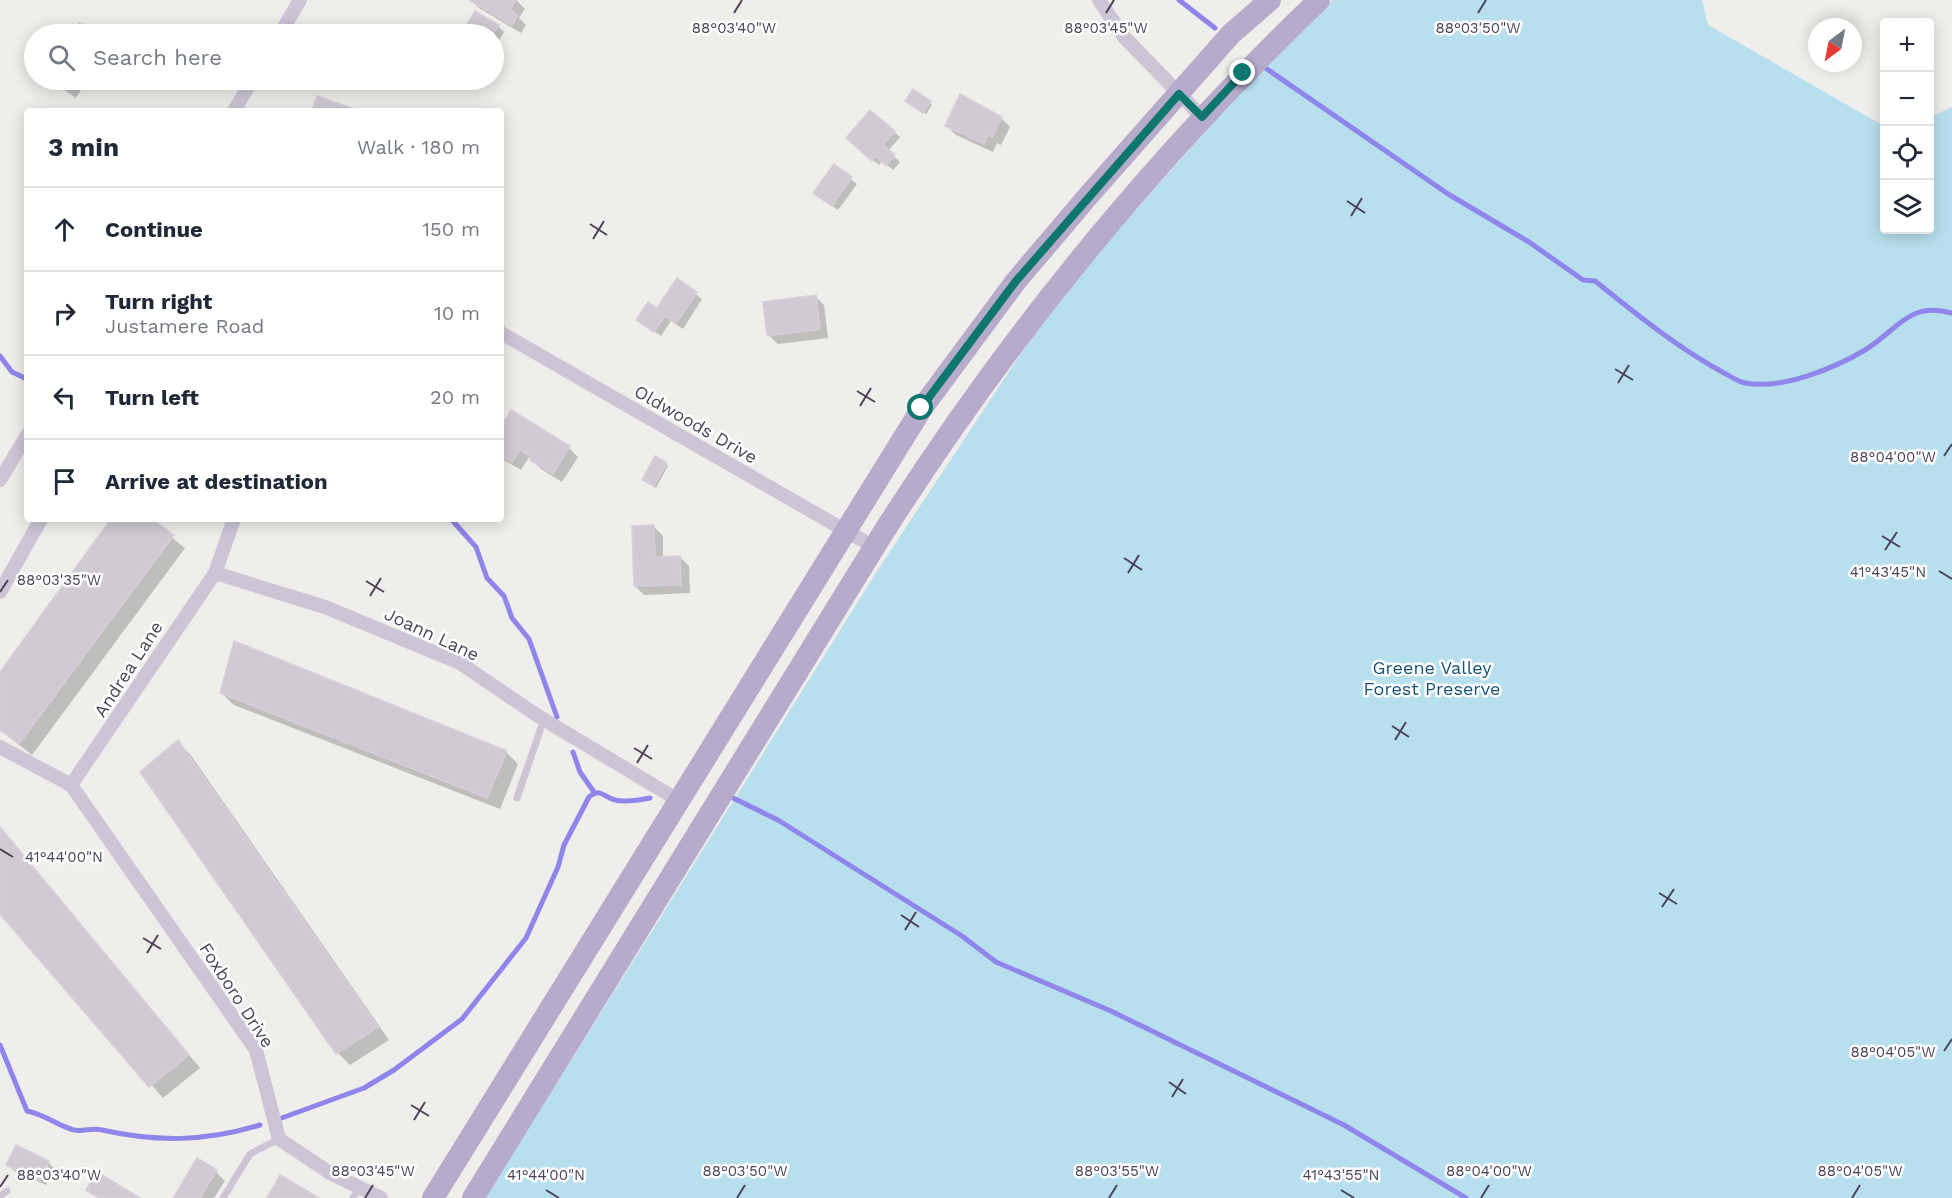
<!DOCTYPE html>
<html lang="en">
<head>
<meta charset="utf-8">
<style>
	body { margin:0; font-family:"Work Sans",sans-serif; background:#f6f6f7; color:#1f2937 }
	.controls { position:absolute; right:18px; top:18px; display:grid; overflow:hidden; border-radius:6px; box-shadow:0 3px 15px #0003 }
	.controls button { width:54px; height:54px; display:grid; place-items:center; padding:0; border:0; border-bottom:2px solid #e0e1e3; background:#fff; color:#1f2937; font:30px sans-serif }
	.compass { position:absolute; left:1808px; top:18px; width:54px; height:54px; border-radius:50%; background:#fff; box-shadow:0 3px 15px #0003; rotate:212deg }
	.stop { position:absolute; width:18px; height:18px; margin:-14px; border:4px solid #0f766e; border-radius:50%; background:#fff }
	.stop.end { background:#0f766e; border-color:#fff; box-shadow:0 2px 6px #0008 }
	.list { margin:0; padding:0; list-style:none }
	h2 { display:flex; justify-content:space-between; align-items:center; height:78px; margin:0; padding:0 24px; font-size:26px }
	h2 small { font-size:20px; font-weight:400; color:#747a83 }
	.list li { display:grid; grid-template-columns:39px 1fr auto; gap:18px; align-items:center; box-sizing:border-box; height:84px; padding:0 24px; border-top:2px solid #e0e1e3 }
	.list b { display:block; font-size:22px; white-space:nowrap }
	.list p { margin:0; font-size:20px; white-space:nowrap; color:#747a83 }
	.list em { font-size:20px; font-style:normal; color:#747a83 }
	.icon { flex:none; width:33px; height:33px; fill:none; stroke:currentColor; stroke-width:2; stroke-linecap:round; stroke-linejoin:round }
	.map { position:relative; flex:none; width:1952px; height:1198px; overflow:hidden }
	.search { position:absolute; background:#fff; box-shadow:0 3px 15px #0003; left:24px; top:24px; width:480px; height:66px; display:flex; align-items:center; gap:15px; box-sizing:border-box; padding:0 21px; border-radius:33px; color:#747a83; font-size:22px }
	.panel { position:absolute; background:#fff; box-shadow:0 3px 15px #0003; left:24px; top:108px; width:480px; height:414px; border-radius:6px }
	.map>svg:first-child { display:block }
	.green { fill:#b8dfed }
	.shadow { fill:#0003 }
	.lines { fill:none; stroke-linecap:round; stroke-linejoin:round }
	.stream { stroke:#8f85ea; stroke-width:5 }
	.building { fill:#d0cbd3; stroke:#d4cfd8; stroke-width:1.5 }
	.lane { stroke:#cbc5d6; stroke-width:7 }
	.street { stroke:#cbc5d6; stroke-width:14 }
	.primary { stroke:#b7abcb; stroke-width:22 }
	.route { stroke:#0f766e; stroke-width:8 }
	.ticks { fill:none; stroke:#4c4459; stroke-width:2 }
	.labels { text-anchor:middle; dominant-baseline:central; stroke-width:5; stroke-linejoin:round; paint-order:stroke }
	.street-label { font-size:18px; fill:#4c4459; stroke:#fff }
	.park-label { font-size:18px; fill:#175278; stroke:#fff }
	.ticks-label { font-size:15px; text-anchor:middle; fill:#4c4459; stroke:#fff; stroke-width:5; stroke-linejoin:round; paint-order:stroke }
</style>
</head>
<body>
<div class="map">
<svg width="1952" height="1198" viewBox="0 0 1952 1198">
	<rect width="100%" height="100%" fill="#efeeeb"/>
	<!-- green -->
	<path class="green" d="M1333 0H1702L1708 25 1884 126V230H1930V117L1952 107V1198H485L879 568 1022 352 1089 262 1249 83Z"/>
	<!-- shadow -->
	<path class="shadow" d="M471 0H516L525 9 519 18 526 25 521 33 479 8Z
		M498 26 504 32 494 48V34H471L465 29Z
		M50 80H87L76 98Z
		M930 102 932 105 926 114 910 103Z
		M871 112 900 137 888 151 900 162 893 170 882 161 879 165 854 144Z
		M1001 118 1010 127 1001 145 997 143 993 152 956 135 947 126Z
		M834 166 857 184 838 210 821 198Z
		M677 280 702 299 683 329 671 321 661 336 638 320 658 310Z
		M815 296 824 305 828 338 778 344 769 335Z
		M511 413 569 448 578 457 562 482 541 469 529 457 521 470 501 458V430Z
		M666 464 668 466 656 488 646 482Z
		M113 519H148L185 548 32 755 0 730V674Z
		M654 527 663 536V558L680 557 689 566 690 593 644 595 635 586Z
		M221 693 506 752 518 764 500 809 234 705Z
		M178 742 190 754 389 1040 350 1065 338 1053 142 772Z
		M0 827 200 1068 163 1098 0 912Z
		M48 1162 54 1168 46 1185 14 1171 8 1165Z
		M216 1172 225 1181 214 1198H175Z"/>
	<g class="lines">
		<!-- stream -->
		<path class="stream" d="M1179 0 1215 28
			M1264 67 1448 194 1529 242 1583 280 1595 281C1636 314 1678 348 1724 373 1730 376 1738 382 1745 383 1782 390 1835 368 1865 350 1898 330 1908 301 1952 313
			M0 356 12 372 27 379
			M451 519 476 547 487 578 504 596 512 618 529 639 557 717
			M573 752 580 772 594 792
			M731 797 778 820 962 936 996 962 1111 1011 1344 1125 1466 1198
			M0 1045 27 1111C44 1114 58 1126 74 1130 83 1132 93 1127 102 1130 156 1142 205 1142 260 1125
			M279 1119 364 1088 394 1070 462 1019 526 938 558 867 564 845 589 797C601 787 604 798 615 800 625 802 640 800 650 798"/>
	</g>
	<!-- building -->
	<path class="building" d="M469 0H516L510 10 518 15 512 25Z
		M475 11 499 25 493 34H472L464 29Z
		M79 23 97 34H72Z
		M49 80H73L67 90Z
		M913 89 931 101 923 113 905 101Z
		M960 94 1002 117 992 137 988 135 984 144 945 126Z
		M317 96 360 111H312Z
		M870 110 895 131 883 145 895 155 886 166 876 156 872 161 846 138Z
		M834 164 852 177 832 206 813 193Z
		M677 278 697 292 676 324 665 316 654 332 636 320 648 302 657 308Z
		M816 295 820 329 767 336 763 302Z
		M511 410 570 446 553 474 530 460 532 457 520 450 512 462 501 456V427Z
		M655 456 667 463 654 486 642 480Z
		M111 519H151L174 535 19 744 0 729V672Z
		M654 525 655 557 680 556 681 585 634 586 632 526Z
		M234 641 507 751 487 798 220 693Z
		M178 740 378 1027 336 1054 140 772Z
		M0 827 189 1055 149 1087 0 914Z
		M16 1145 49 1161 40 1181 6 1165Z
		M197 1158 217 1170 200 1198H173Z
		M97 1172 140 1198H99L86 1190Z
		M280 1175 319 1198H267Z"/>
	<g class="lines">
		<!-- lane -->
		<path class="lane" d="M517 798 544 719
			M0 1196 7 1191
			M223 1198 250 1154 279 1139
			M353 1198 359 1188"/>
		<!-- street -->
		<path class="street" d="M1099 0 1124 37 1202 117
			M280 34 300 0
			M234 111 252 80
			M501 333 874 547
			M0 480 27 435
			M215 573 325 607 460 663 538 716 678 800
			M0 592 41 519
			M0 747 71 785 256 1050 279 1139 330 1173 381 1198
			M71 785 215 573 234 519"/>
		<!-- primary -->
		<path class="primary" d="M433 1198 922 408 1016 281 1089 195 1231 34 1270 0
			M473 1198 883 533C1007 338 1152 160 1319 0"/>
	</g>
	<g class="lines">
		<!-- route -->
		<path class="route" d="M921 408 1016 281 1179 94 1202 117 1243 73"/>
	</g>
	<!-- ticks -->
	<path class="ticks" d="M734 13 742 0M1106 13 1114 0M1478 13 1486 0M1347 201 1365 213M1351 216 1362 198M590 224 607 235M593 239 604 221M1615 369 1633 380M1618 383 1629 365M857 391 875 402M860 406 871 388M1944 456 1952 444M1882 536 1900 547M1885 550 1897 532M1124 558 1142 570M1939 571 1952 579M1128 573 1139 555M366 581 384 592M0 592 8 580M370 596 381 578M1392 726 1409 737M1395 740 1406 722M634 748 652 759M637 763 648 745M0 849 13 857M1659 893 1677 904M1662 907 1674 889M901 915 919 927M905 930 916 912M143 938 161 949M147 953 158 935M1944 1051 1952 1039M1169 1082 1186 1094M1172 1097 1183 1079M411 1105 429 1116M414 1120 425 1102M0 1187 8 1175M546 1190 559 1198M1341 1190 1354 1198M365 1198 373 1185M737 1198 745 1185M1109 1198 1117 1185M1481 1198 1489 1185M1852 1198 1860 1185"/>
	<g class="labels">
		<!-- street labels -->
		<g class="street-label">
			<text transform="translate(696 424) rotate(30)">Oldwoods Drive</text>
			<text transform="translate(432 634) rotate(25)">Joann Lane</text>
			<text transform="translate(128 669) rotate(-57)">Andrea Lane</text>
			<text transform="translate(237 995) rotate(57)">Foxboro Drive</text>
		</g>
		<!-- park labels -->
		<g class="park-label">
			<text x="1432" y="667">Greene Valley<tspan x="1432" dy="21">Forest Preserve</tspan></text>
		</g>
	</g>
	<g class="ticks-label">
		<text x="734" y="33">88°03'40"W</text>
		<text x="1106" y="33">88°03'45"W</text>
		<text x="1478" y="33">88°03'50"W</text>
		<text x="1893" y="462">88°04'00"W</text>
		<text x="1888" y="577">41°43'45"N</text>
		<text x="59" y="585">88°03'35"W</text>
		<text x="64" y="862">41°44'00"N</text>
		<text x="1893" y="1057">88°04'05"W</text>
		<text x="373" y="1176">88°03'45"W</text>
		<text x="745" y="1176">88°03'50"W</text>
		<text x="1117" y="1176">88°03'55"W</text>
		<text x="1489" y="1176">88°04'00"W</text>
		<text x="1860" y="1176">88°04'05"W</text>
		<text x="59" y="1180">88°03'40"W</text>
		<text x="546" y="1180">41°44'00"N</text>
		<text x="1341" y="1180">41°43'55"N</text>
	</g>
</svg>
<div class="controls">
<button>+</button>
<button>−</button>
<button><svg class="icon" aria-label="locate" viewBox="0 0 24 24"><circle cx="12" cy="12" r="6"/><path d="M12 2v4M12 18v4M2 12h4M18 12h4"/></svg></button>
<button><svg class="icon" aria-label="layers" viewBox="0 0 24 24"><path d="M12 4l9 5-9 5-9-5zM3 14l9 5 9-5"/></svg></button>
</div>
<svg class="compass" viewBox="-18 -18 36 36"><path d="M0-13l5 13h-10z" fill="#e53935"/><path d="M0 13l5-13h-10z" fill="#747a83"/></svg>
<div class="stop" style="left:921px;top:408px"></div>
<div class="stop end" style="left:1243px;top:73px"></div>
<div class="search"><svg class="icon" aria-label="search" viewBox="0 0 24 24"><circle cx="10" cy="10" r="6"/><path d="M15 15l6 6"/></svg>Search here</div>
<section class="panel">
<h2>3 min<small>Walk · 180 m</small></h2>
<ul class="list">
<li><svg class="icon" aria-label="ahead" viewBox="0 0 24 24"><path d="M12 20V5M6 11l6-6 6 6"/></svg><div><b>Continue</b></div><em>150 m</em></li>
<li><svg class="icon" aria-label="right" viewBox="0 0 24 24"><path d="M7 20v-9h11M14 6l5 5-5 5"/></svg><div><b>Turn right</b><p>Justamere Road</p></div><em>10 m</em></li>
<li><svg class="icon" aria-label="left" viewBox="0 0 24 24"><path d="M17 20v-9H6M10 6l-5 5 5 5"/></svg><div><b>Turn left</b></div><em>20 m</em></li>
<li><svg class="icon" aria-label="arrive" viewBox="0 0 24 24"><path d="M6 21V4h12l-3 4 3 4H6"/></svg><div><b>Arrive at destination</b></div></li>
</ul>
</section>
</div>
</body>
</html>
